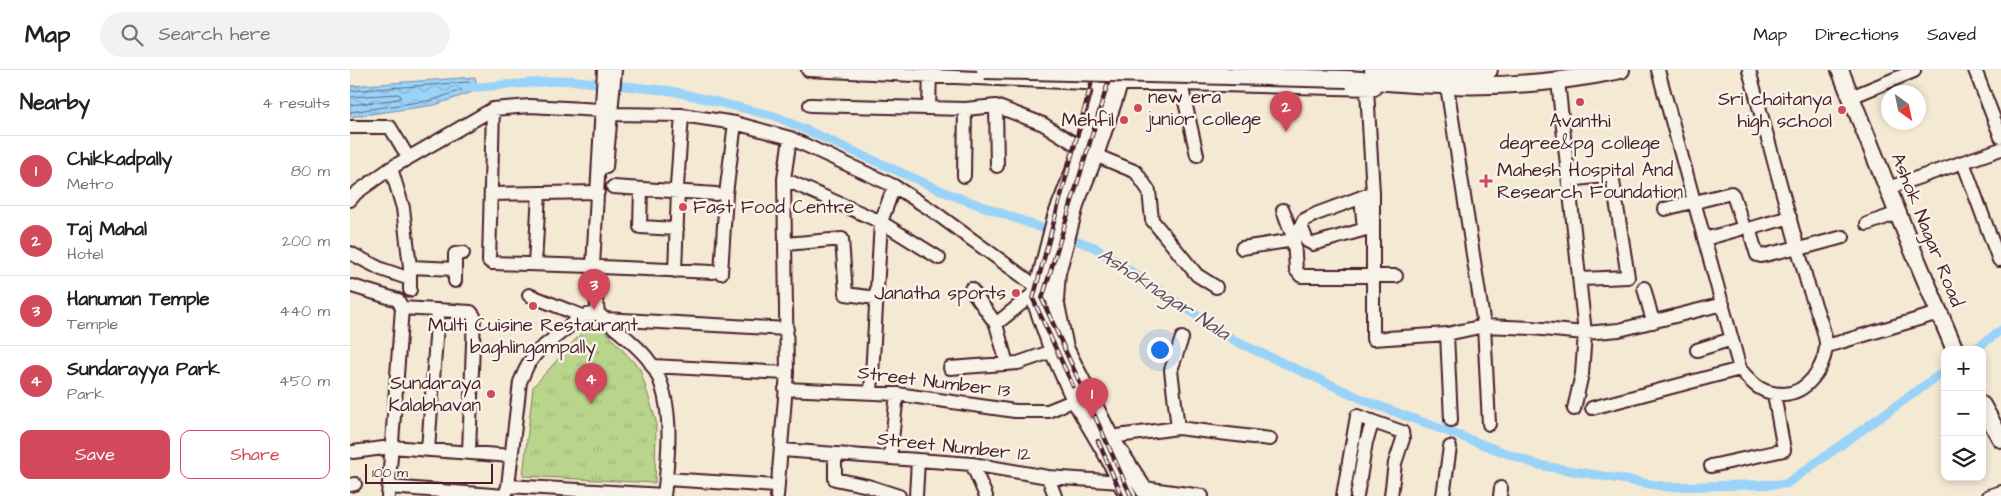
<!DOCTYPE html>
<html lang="en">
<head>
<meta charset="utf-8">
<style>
	body { margin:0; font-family:"Architects Daughter",sans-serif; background:#f2f2f2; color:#202124 }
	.controls { position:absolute; right:15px; bottom:15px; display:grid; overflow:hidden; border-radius:10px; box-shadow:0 2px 8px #0003 }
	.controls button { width:45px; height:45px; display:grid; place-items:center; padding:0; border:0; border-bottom:1px solid #e0e0e0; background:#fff; color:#202124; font:25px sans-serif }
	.compass { position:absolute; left:1531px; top:15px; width:45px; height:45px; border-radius:50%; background:#fff; box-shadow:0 2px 8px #0003; rotate:147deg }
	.scale { position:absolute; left:15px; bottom:12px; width:128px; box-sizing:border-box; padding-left:5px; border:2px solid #4a1f2b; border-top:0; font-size:14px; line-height:18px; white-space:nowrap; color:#4a1f2b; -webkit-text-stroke:4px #f7f3e8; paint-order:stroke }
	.you { position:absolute; left:809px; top:279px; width:18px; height:18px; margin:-12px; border:4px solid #fff; border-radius:50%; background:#1a73e8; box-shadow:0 0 0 8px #1a73e833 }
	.badge { display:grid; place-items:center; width:32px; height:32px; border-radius:50%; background:#d1495b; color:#fff; font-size:16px; font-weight:700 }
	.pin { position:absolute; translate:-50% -41px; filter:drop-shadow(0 1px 2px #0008) }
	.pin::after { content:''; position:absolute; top:26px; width:18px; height:15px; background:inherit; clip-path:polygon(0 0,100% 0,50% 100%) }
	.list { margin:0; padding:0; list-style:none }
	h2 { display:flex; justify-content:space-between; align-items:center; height:65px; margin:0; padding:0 20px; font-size:21px }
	h2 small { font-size:16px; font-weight:400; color:#757577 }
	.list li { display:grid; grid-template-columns:32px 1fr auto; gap:15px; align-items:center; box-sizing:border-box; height:70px; padding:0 20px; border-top:1px solid #e0e0e0 }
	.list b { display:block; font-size:19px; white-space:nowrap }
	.list p { margin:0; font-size:16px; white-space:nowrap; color:#757577 }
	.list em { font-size:16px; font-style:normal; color:#757577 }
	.actions { display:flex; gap:10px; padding:15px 20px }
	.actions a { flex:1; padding:11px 0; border:1px solid #d1495b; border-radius:10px; text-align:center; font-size:18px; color:#d1495b }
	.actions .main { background:#d1495b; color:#fff }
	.icon { flex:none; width:28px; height:28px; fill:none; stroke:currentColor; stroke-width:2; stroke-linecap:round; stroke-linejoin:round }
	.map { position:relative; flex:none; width:1651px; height:426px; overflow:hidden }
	header { display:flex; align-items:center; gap:30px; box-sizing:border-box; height:70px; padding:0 25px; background:#fff; border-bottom:1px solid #e0e0e0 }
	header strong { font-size:24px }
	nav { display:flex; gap:28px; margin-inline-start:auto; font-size:18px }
	.search { width:350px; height:45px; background:#f2f2f2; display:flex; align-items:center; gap:12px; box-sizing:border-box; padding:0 18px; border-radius:28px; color:#757577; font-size:19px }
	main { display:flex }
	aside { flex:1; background:#fff }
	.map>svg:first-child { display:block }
	.park { fill:url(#park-tufts); stroke:#827a5c }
	.water { fill:url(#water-waves); stroke:#798ba7 }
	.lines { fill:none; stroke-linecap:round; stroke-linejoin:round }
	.shore { stroke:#6a677d; stroke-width:1 }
	.canal { stroke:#99d3f9; stroke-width:9 }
	.minor-casing { stroke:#4a1f2b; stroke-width:16 }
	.major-casing { stroke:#4a1f2b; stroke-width:20 }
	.minor { stroke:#f7f3e8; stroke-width:12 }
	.major { stroke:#f7f3e8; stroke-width:16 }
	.rail-casing { stroke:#4a1f2b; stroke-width:4.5 }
	.rail { stroke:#f7f3e8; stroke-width:2.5; stroke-dasharray:8; stroke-linecap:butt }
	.major-bridge-casing { stroke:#4a1f2b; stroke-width:20; stroke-linecap:butt }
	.major-bridge { stroke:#f7f3e8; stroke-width:16 }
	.poi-dot { fill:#d1495b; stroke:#f7f3e8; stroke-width:2 }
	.labels { text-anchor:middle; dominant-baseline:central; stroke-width:5; stroke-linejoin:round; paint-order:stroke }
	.poi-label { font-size:19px; fill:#4a1f2b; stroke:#f7f3e8; text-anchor:end }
	.street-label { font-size:19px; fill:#4a1f2b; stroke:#f7f3e8 }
	.water-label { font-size:20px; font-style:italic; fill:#5e4c5e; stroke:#f7f3e8 }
</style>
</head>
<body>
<header>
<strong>Map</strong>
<div class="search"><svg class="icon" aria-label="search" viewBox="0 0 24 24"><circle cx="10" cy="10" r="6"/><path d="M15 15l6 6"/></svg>Search here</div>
<nav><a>Map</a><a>Directions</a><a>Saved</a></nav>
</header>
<main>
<aside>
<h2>Nearby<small>4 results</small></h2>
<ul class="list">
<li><span class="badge">1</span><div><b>Chikkadpally</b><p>Metro</p></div><em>80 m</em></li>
<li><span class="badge">2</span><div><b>Taj Mahal</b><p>Hotel</p></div><em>200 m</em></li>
<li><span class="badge">3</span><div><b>Hanuman Temple</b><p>Temple</p></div><em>440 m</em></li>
<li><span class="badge">4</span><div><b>Sundarayya Park</b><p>Park</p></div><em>450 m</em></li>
</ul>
<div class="actions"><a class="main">Save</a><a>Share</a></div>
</aside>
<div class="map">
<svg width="1651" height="426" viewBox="0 0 1651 426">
	<defs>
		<pattern id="park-tufts" width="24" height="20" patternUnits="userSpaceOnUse" patternTransform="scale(1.25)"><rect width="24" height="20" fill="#b9d58c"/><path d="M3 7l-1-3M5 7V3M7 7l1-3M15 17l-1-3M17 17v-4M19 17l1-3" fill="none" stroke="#a1b679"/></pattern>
		<pattern id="water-waves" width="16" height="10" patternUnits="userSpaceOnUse" patternTransform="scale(1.25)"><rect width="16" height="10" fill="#99d3f9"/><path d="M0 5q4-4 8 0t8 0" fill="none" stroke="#85b5d6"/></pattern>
	</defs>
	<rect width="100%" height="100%" fill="#f4e9d3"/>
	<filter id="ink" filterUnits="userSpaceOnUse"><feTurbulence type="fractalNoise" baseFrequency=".02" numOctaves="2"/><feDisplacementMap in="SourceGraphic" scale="10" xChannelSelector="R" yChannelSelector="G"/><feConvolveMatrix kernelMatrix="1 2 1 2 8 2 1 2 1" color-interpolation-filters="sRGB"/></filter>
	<g filter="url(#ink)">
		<!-- park -->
		<path class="park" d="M244 249 290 299 306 351 305 413 173 406 183 317Z"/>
		<!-- water -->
		<path class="water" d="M125 7 128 20 85 35 0 47V16Z"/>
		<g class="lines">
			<!-- shore -->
			<path class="shore" d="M0 21 119 12 122 15 120 17 83 30 0 42
				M0 27 48 24 51 26 49 29 0 35"/>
			<!-- canal -->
			<path class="canal" d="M116 18 218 10 322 21 425 46 599 124 744 177 887 272 1021 333 1188 395 1317 417 1436 414 1595 301
				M1624 280 1651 260"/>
			<!-- minor casing -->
			<g class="minor-casing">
				<path id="minor" d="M458 0 755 14H831L1024 19
					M1308 0 1390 299C1403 315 1412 324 1434 324 1457 323 1473 299 1476 278 1478 266 1461 226 1457 212 1438 142 1419 71 1399 0
					M1625 0 1651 67
					M1208 11 1235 263 1232 304 1224 339
					M831 14 847 85
					M1097 16 1134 256 1139 354
					M1017 19 1023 123V269L1097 264 1134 256 1182 258 1235 263 1269 260 1373 234
					M1501 27 1564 1
					M460 35 615 39 646 36 693 54 733 79
					M646 36 647 96
					M579 38 580 0
					M143 39 139 191 142 193 243 196
					M260 44 332 45 385 53 440 68 544 116 580 139 705 230
					M0 57H40L58 87
					M745 85 786 102 799 121 802 150 847 205 866 217
					M1613 92 1649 190 1651 189
					M256 97 265 0
					M41 98 53 138 60 197V220
					M614 106 615 39
					M434 109 531 152 589 188
					M1219 110 1262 105 1278 207 1231 209
					M327 116 332 45
					M263 117 366 124
					M1538 118 1651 79
					M291 119 290 157 327 159
					M1023 123 966 144 954 150 951 156 957 171 963 174 1023 157
					M141 124 248 122
					M1011 127 1014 159
					M0 130 6 123 41 98 143 39 180 36 250 40
					M1345 132 1381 123 1383 125 1393 155 1390 159 1355 169
					M1315 139 1345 131
					M933 140 944 170 946 200 951 206H1046
					M1440 147 1402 158 1400 162 1407 185 1411 186 1448 177
					M1517 154 1548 143
					M436 174 492 169 496 224 526 228
					M892 178 944 170
					M1449 179 1493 167
					M0 183 31 199 60 209
					M185 194 189 123
					M60 197 105 199V211
					M251 197 363 202
					M105 199V184L113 183
					M325 201 328 122
					M371 203 376 124 385 53
					M2 216 48 230 52 238 38 426
					M1294 218 1303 252
					M621 219 646 254 657 294
					M179 225 232 246
					M52 238 121 242 124 246 119 382
					M248 243C246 226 243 212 243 196L254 0
					M248 243C263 258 283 271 297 288 326 323 319 383 314 426
					M254 249 437 259
					M646 254 688 220
					M1097 264 1101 350
					M1477 276 1589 243
					M1347 280 1382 269
					M302 296 437 303
					M600 298 668 293 703 281
					M435 319 547 324 665 341H698L725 330
					M521 322 531 152 544 116
					M1242 338 1390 299
					M828 358 821 300 832 268
					M760 367 828 358 920 369
					M78 380 88 240
					M432 380 622 394 698 407 771 412
					M3 382 41 377 162 386
					M485 384V409L518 416 549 426
					M540 388 547 324
					M622 394 636 426
					M1361 396 1434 380 1424 324
					M698 407 705 426
					M316 409 427 416
					M0 415 5 414
					M158 416 314 425
					M39 417 155 426
					M794 418 852 426
					M155 426 158 416 170 312 178 294 189 280 232 246 248 243
					M427 426 437 303 434 109 440 68
					M566 426 568 390
					M993 426 1007 346 1052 362 1053 369 1045 393 1041 426
					M1007 426 1016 372 1023 351
					M1093 426 1100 377
					M1150 426 1151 418
					M1639 426 1651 422"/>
			</g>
			<!-- major casing -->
			<g class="major-casing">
				<path id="major" d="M758 0 744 50 706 147 685 230 703 281 725 330 759 388 778 426
					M774 0 745 85 726 132 707 203 705 230 715 278 760 367 798 426
					M1023 0H1139
					M1490 0 1561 176 1605 280
					M997 9C1030 11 1063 15 1096 15 1154 17 1214 12 1271 0
					M1632 335 1651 369"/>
			</g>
			<!-- minor -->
			<use href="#minor" class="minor"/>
			<!-- major -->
			<use href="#major" class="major"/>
			<!-- rail casing -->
			<g class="rail-casing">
				<path id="rail" d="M762 0 692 229 781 426
					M723 316 683 229 745 0
					M748 371 772 426"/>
			</g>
			<!-- rail -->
			<use href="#rail" class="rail"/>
			<!-- major-bridge casing -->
			<g class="major-bridge-casing">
				<path id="major-bridge" d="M635 0 997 9"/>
			</g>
			<!-- major-bridge -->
			<use href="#major-bridge" class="major-bridge"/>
		</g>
	</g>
	<!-- markers -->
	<g class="poi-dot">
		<circle cx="1230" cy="32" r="5"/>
		<circle cx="788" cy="38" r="5"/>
		<circle cx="1492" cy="40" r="5"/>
		<circle cx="774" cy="50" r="5"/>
		<path d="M1133.5 103.5h5v5h5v5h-5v5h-5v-5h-5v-5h5z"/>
		<circle cx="333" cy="137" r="5"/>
		<circle cx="666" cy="223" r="5"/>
		<circle cx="183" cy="236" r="5"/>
		<circle cx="141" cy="324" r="5"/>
	</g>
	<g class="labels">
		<!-- poi labels -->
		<g class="poi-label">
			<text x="798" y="27" text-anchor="start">new era<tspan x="798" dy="22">junior college</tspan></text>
			<text x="1482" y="29">Sri chaitanya<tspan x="1482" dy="22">high school</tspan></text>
			<text x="764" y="50">Mehfil</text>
			<text x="1230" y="51" text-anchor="middle">Avanthi<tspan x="1230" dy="22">degree&amp;pg college</tspan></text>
			<text x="1147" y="100" text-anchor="start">Mahesh Hospital And<tspan x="1147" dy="22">Research Foundation</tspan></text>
			<text x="343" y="137" text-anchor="start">Fast Food Centre</text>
			<text x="656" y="223">Janatha sports</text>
			<text x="183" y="255" text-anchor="middle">Multi Cuisine Restaurant<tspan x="183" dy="22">baghlingampally</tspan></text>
			<text x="131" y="313">Sundaraya<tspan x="131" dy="22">Kalabhavan</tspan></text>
		</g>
		<!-- street labels -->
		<g class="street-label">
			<text transform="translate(1577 160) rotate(68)">Ashok Nagar Road</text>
			<text transform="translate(584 312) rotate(7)">Street Number 13</text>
			<text transform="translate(604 377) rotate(6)">Street Number 12</text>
		</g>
		<!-- water labels -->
		<g class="water-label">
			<text transform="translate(814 224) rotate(33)">Ashoknagar Nala</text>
		</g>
	</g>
</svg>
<div class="controls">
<button>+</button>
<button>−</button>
<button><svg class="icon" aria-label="layers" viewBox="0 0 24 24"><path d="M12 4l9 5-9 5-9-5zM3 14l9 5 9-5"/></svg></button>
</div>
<svg class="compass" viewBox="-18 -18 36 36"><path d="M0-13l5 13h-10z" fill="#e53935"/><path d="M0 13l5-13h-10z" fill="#757577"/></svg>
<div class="scale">100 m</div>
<div class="you"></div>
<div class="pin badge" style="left:742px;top:349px">1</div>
<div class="pin badge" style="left:936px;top:62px">2</div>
<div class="pin badge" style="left:244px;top:240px">3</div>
<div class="pin badge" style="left:241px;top:334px">4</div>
</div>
</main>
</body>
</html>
